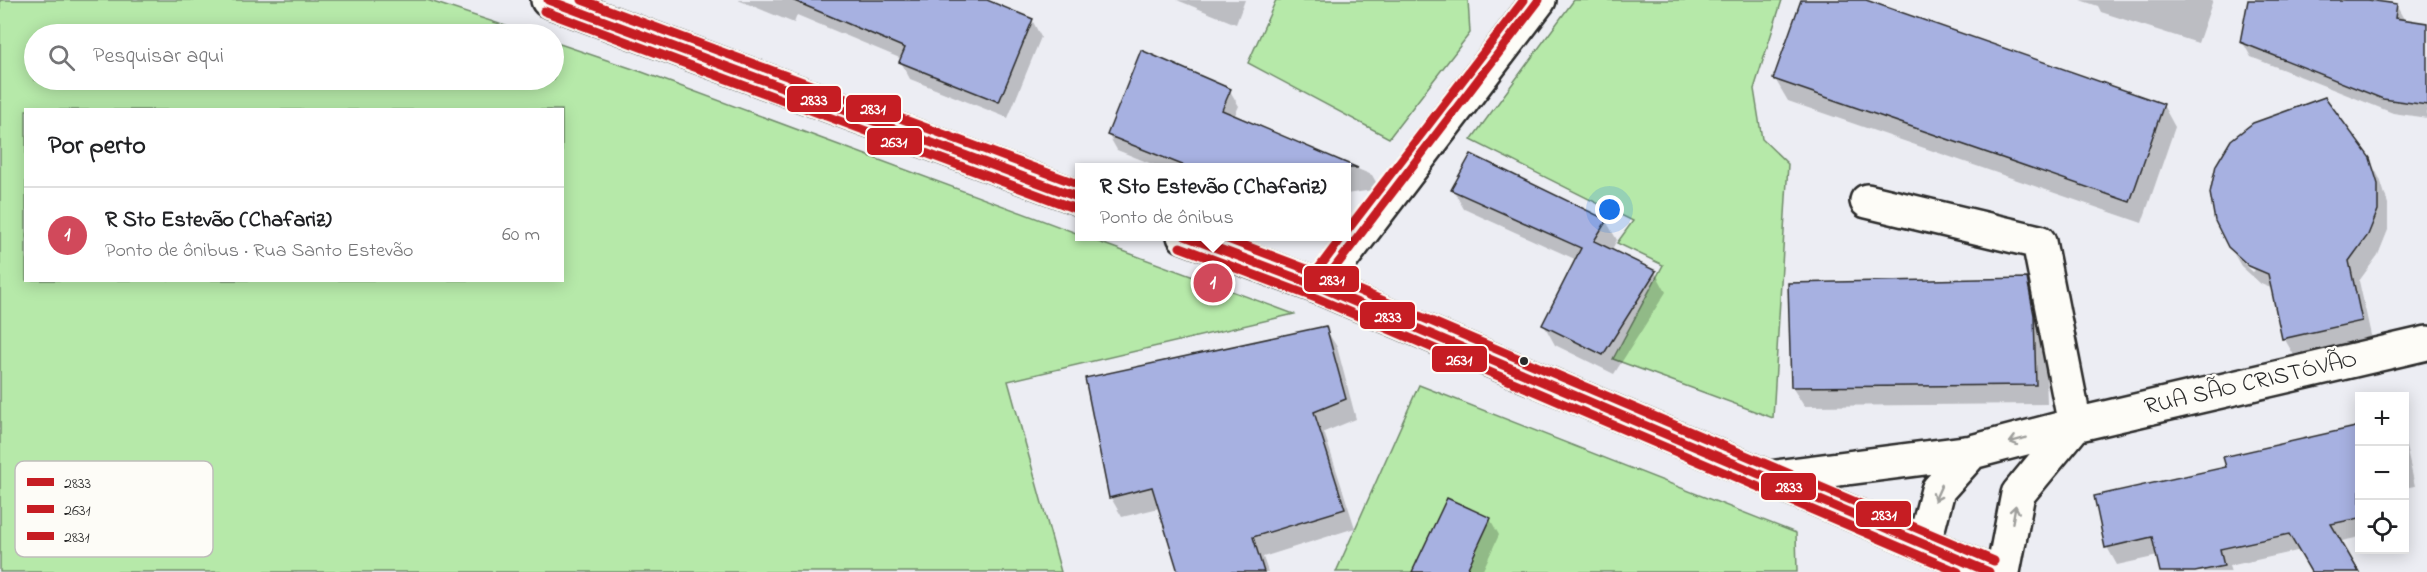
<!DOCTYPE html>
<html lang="pt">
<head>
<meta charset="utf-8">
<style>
	body { margin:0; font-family:"Indie Flower",sans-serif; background:#f2f2f2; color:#202124 }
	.controls { position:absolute; right:18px; bottom:18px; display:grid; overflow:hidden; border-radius:0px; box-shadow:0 3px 15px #0003 }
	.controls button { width:54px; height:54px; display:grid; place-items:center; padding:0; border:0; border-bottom:2px solid #e0e0e0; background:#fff; color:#202124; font:30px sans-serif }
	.you { position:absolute; left:1610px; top:210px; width:21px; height:21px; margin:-15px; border:4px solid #fff; border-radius:50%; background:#1a73e8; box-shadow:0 0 0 9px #1a73e833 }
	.badge { display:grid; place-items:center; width:39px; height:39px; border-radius:50%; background:#d1495b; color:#fff; font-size:20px; font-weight:700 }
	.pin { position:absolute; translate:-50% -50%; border:3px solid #fff; box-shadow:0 2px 6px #0006 }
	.popup { position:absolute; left:1075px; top:163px; width:276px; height:78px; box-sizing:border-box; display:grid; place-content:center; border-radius:0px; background:#fff; filter:drop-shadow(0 2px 4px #0005); font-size:20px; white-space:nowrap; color:#757577 }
	.popup b { font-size:22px; color:#202124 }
	.popup::after { content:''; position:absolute; left:50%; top:100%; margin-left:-12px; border:12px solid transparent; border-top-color:#fff }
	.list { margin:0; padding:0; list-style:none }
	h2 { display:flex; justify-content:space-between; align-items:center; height:78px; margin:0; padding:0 24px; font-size:26px }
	h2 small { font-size:20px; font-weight:400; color:#757577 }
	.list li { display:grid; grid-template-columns:39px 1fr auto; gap:18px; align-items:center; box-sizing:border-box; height:96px; padding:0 24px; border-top:2px solid #e0e0e0 }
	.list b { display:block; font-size:22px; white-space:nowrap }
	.list p { margin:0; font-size:20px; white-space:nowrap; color:#757577 }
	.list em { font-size:20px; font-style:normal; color:#757577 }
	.icon { flex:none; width:33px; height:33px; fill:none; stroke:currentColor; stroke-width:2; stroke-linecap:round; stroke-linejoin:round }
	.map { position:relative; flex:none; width:2427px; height:572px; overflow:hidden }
	.search { position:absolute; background:#fff; box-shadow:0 3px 15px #0003; left:24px; top:24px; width:540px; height:66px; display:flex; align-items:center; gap:15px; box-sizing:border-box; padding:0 21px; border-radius:33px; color:#757577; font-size:22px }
	.panel { position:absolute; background:#fff; box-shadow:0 3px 15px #0003; left:24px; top:108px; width:540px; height:174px; border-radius:0px }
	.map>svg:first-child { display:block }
	.green { fill:#b6e9a9; stroke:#708a6a; stroke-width:1.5; fill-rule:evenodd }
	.shadow { fill:#0003 }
	.building { fill:#a7b1e1; stroke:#2b2b2b; stroke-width:1.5 }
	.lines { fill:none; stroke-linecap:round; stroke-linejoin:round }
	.street-casing { stroke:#2b2b2b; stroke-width:38 }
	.secondary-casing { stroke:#2b2b2b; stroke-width:38 }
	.street { stroke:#fdfcf7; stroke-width:33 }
	.secondary { stroke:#fdfcf7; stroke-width:33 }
	.bus-1-casing { stroke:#fdfcf7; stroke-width:14 }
	.bus-2-casing { stroke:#fdfcf7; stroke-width:14 }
	.bus-3-casing { stroke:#fdfcf7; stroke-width:14 }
	.bus-1 { stroke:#c61d23; stroke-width:9 }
	.bus-2 { stroke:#c61d23; stroke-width:9 }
	.bus-3 { stroke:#c61d23; stroke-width:9 }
	.oneway { stroke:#9e9e9b }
	.bus-dot { fill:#2b2b2b; stroke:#fdfcf7; stroke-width:2 }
	.labels { text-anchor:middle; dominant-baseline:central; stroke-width:5; stroke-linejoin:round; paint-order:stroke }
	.street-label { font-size:24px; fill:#2b2b2b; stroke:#fdfcf7 }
	.key { fill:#fdfcf7; stroke:#bebdba; stroke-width:1.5 }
	.key-label { font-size:16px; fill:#2b2b2b }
	.line-badge { stroke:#fdfcf7; stroke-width:2 }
	.badge-label { font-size:16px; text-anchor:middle; font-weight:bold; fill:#fff }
</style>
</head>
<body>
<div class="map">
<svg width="2427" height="572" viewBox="0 0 2427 572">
	<rect width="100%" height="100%" fill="#ecedf3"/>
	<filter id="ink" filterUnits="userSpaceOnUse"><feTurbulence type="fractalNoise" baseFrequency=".0167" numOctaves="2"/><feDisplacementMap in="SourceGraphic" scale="12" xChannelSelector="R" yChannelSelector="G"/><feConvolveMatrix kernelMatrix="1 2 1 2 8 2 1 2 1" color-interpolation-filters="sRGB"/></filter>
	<g filter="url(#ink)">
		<!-- green -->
		<path class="green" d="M0 0H427L530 34H34V80H554V42L642 72 1079 234 1080 236 1085 237 1294 314 1008 381 1061 572H0ZM26 110H562V280H26Z
			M1276 0H1468L1470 33 1389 138 1248 63Z
			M1574 0H1782L1754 89 1762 139 1788 164 1773 418 1613 359 1663 265 1617 243 1633 221 1471 140Z
			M1419 385 1796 533 1797 572H1336Z"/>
		<!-- shadow -->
		<path class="shadow" d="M738 0H983L1032 20 1041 37 1008 118 910 79 901 62 902 59 797 15 794 23Z
			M1177 0H1245L1236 24Z
			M1803 0H1862L2163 105 2175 127 2142 223 1788 101 1775 79Z
			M2080 0H2213L2198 43 2101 12 2098 6Z
			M2250 0H2356L2396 5 2405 21 2427 24V118L2393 113 2251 57 2242 41Z
			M1230 91 1239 106 1234 117 1372 175 1380 189 1346 194V168H1162L1117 150 1108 134Z
			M2369 159 2380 179 2388 204V230L2378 255 2359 281 2372 340 2295 357 2284 338 2273 289 2261 284 2241 266 2234 254 2253 272 2255 270 2229 246Z
			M1453 190 1606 221 1617 240 1611 251 1655 272 1666 292 1614 374 1555 345 1544 325 1577 260 1464 209Z
			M2026 280 2038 300 2045 336 2047 404 1804 406 1792 387Z
			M1325 328 1337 347 1356 419 1324 432 1355 528 1263 557 1268 572H1180L1159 508 1122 517 1111 498 1087 379Z
			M2360 428V537L2229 566 2231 572H2161L2158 556 2117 565 2107 547 2227 468Z
			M2404 438 2415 486 2404 488Z
			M1490 519 1499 535 1482 572H1422Z"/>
		<!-- building -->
		<path class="building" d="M792 0H987L1033 19 999 102 899 62 905 48Z
			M1801 0H1866L2164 104 2130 202 1773 79Z
			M2248 0H2368L2397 4 2395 18 2427 23V105L2383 99 2240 42Z
			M1141 50 1231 89 1222 110 1358 168H1190L1107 135Z
			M2325 97 2370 158 2378 184V210L2368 235 2349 261 2362 321 2282 339 2268 274 2249 266 2228 247 2215 221 2210 193 2216 165 2231 140 2253 123Z
			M1471 154 1607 220 1594 241 1656 271 1603 355 1542 325 1581 248 1451 190Z
			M2027 278 2034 315 2036 385 1791 387 1788 283Z
			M1326 326 1346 399 1314 412 1345 509 1253 537 1264 572H1178L1152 487 1109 498 1085 378Z
			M2360 426V518L2331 524 2359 572H2311L2289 534 2220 549 2224 566 2195 572H2160L2152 537 2105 548 2094 496 2226 467 2223 457Z
			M1447 498 1491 518 1466 572H1412Z"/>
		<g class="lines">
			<!-- street casing -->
			<g class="street-casing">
				<path id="street" d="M1867 201 2039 242 2075 425
					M1320 287 1539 0
					M1769 478 1972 452 2075 425 2427 343
					M1924 544 1938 490 1972 452
					M2003 572 2018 494 2075 425"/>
			</g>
			<!-- secondary casing -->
			<g class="secondary-casing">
				<path id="secondary" d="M548 0 1080 198
					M1184 236 1320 287 1989 572"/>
			</g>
			<!-- street -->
			<use href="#street" class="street"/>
			<!-- secondary -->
			<use href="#secondary" class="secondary"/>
			<!-- bus-1 casing -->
			<g class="bus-1-casing">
				<path id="bus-1" d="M548 0 1080 198
					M1185 236 1320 287 1989 572
					M1320 287 1539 0"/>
			</g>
			<!-- bus-2 casing -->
			<g class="bus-2-casing">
				<path id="bus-2" d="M544 11 1076 209
					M1180 247 1316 298 1958 572"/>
			</g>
			<!-- bus-3 casing -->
			<g class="bus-3-casing">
				<path id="bus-3" d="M582 0 1080 185
					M1346 232 1524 0
					M1220 236 1325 276 1994 561
					M1310 280 1343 236"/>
			</g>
			<!-- bus-1 -->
			<use href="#bus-1" class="bus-1"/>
			<!-- bus-2 -->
			<use href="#bus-2" class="bus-2"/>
			<!-- bus-3 -->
			<use href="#bus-3" class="bus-3"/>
		</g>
		<!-- one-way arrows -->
		<defs><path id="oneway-shaft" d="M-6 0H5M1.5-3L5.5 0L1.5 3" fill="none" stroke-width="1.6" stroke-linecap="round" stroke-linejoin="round" transform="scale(1.5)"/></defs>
		<g class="oneway">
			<use href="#oneway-shaft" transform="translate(2018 440) rotate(165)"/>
			<use href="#oneway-shaft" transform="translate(1938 493) rotate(114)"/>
			<use href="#oneway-shaft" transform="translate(2014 514) rotate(-80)"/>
		</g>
	</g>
	<!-- markers -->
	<circle class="bus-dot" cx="1524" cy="361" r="5"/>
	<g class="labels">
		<!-- street labels -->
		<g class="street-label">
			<text transform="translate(2251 384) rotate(-13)">RUA SÃO CRISTÓVÃO</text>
		</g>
	</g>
	<!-- legend -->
	<rect x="15" y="461" width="198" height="96" rx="9" class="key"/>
	<rect x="27" y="478" width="27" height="8" fill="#c61d23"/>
	<rect x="27" y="505" width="27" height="8" fill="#c61d23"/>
	<rect x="27" y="532" width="27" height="8" fill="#c61d23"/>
	<g class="key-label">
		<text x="64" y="488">2833</text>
		<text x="64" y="515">2631</text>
		<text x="64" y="542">2831</text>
	</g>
	<g class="line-badge">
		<rect x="786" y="85" width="56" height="28" rx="6" fill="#c61d23"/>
		<rect x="845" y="94" width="57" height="29" rx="6" fill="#c61d23"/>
		<rect x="866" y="127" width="57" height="29" rx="6" fill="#c61d23"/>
		<rect x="1303" y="265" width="57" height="28" rx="6" fill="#c61d23"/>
		<rect x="1359" y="301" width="57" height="29" rx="6" fill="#c61d23"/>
		<rect x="1431" y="345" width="57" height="28" rx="6" fill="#c61d23"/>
		<rect x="1760" y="472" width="57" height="29" rx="6" fill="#c61d23"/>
		<rect x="1855" y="500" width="57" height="28" rx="6" fill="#c61d23"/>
	</g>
	<g class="badge-label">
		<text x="814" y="105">2833</text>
		<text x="873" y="114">2831</text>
		<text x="894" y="147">2631</text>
		<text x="1332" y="285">2831</text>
		<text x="1388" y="322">2833</text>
		<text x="1459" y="365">2631</text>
		<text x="1789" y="492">2833</text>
		<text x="1884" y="520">2831</text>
	</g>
</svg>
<div class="controls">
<button>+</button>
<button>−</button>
<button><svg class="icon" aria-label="locate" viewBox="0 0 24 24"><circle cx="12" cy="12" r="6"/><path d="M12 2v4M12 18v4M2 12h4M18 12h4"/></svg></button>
</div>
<div class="you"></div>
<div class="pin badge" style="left:1213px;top:283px">1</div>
<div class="popup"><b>R Sto Estevão (Chafariz)</b>Ponto de ônibus</div>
<div class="search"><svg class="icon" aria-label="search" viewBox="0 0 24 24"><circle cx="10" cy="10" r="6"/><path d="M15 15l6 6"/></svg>Pesquisar aqui</div>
<section class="panel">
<h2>Por perto<small></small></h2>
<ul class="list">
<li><span class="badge">1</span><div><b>R Sto Estevão (Chafariz)</b><p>Ponto de ônibus · Rua Santo Estevão</p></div><em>60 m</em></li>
</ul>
</section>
</div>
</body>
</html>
